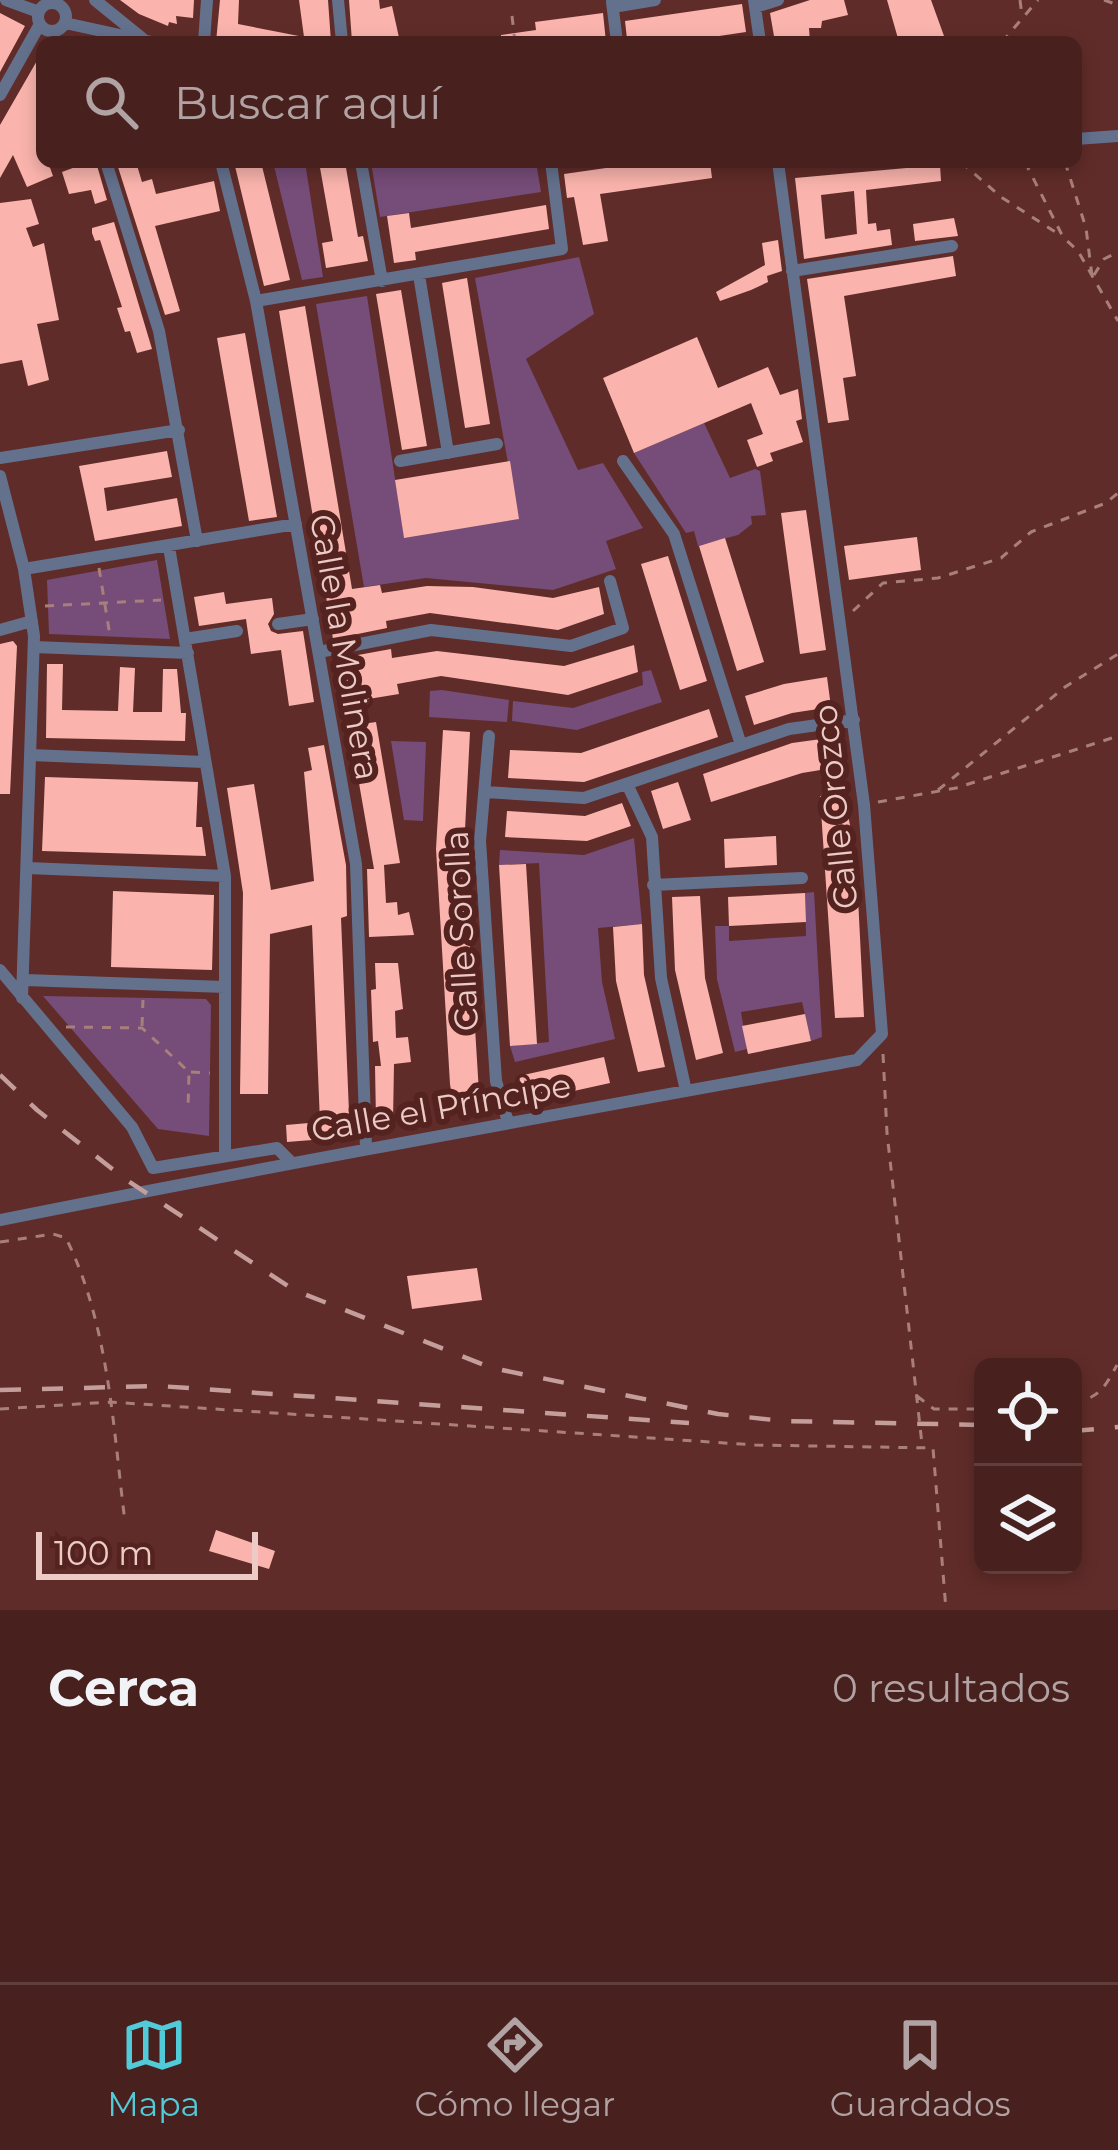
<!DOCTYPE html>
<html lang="es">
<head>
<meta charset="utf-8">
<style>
	body { margin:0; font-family:Montserrat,sans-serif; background:#522e2c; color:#f1f3f6 }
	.controls { position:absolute; right:36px; bottom:36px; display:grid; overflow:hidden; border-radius:18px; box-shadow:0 6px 18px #0003 }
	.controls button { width:108px; height:108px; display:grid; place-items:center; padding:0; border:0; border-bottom:3px solid #603e3d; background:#48211f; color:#f1f3f6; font:60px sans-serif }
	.scale { position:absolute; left:36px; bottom:30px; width:222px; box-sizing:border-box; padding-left:12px; border:6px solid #eccbc7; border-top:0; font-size:33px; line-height:42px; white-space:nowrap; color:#eccbc7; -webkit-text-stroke:9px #54221f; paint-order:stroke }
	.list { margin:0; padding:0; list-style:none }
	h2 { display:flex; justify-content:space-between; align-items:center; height:156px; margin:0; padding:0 48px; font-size:51px }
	h2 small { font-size:39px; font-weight:400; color:#b1a3a4 }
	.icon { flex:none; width:66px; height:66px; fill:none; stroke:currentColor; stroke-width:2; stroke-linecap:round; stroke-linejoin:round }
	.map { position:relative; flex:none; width:1118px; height:1610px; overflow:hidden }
	.search { position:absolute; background:#48211f; box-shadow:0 6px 18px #0003; left:36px; right:36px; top:36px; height:132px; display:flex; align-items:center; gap:30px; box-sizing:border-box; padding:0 42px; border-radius:18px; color:#b1a3a4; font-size:45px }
	.sheet { height:372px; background:#48211f }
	nav { display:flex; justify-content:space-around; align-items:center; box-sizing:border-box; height:168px; border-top:3px solid #603e3d; background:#48211f; font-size:33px; color:#b1a3a4 }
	nav a { display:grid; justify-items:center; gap:6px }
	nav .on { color:#52cbd9 }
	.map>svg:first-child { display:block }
	.green { fill:#764c78 }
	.building { fill:#fab4ad; fill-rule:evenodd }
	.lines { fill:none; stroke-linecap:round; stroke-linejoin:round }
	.path { stroke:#a97f7b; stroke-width:3; stroke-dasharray:9 9; stroke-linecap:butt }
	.street { stroke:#64718d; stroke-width:12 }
	.rail { stroke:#c49e9a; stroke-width:4.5; stroke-dasharray:21 21; stroke-linecap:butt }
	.labels { text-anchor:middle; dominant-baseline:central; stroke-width:12; stroke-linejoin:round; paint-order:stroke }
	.street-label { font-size:33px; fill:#eccbc7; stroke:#54221f }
</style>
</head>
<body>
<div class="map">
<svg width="1118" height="1610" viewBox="0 0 1118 1610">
	<rect width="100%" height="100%" fill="#602c29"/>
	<!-- green -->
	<path class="green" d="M273 162H305L323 277 302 280Z
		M371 162H536L541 192 380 217Z
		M579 257 594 314 526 359 578 470 603 463 643 528 606 541 616 569 553 590 426 578 364 587 316 304 367 296 404 537 518 519 475 278Z
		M704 423 730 478 755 469 760 471 766 515 751 516 752 524 738 535 698 546 694 531 686 533 634 453Z
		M157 560 170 639 49 634 47 580Z
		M651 670 662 702 577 730 512 721 513 701 573 708 643 685 642 672Z
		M442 690 509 700 507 722 429 717 430 691Z
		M391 741 426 742 423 821 404 820Z
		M634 838 642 924 598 928 602 982 615 1039 515 1062 510 1046 549 1042 539 863 499 865 500 850 584 855Z
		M814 892 822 1037 811 1041 802 1002 741 1012 747 1049 735 1052 717 979 715 926H729V941L806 936 805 893Z
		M43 996 206 999 211 1005 209 1136 158 1129Z"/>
	<!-- building -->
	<path class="building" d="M120 0H194L193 18 176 16 177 24 169 22 168 26 139 14Z
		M220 0H239L238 24 304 37 299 0H328L331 42H216Z
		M349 0H379L380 9 392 6 400 42H352Z
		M810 0H844L848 15 822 21 821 28H809L810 42H775L770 13Z
		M887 0H931L944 36 930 42H899Z
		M742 4 746 32 679 42 627 39 625 21Z
		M0 13 25 26 0 72Z
		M603 13 606 42H501V35L536 30 535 22Z
		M42 52V162H48L53 176 27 187 13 155 0 178V125Z
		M77 162H96L107 200 95 204 91 190 69 194 62 172 78 166Z
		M136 162 142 182 152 179 156 194 214 181 220 211 155 226 180 311 165 315 118 167Z
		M234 162H261L290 280 264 286Z
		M319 162H345L358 237 363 236 368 261 326 268 322 243 333 241Z
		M648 162H710L712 178 600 194 608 241 583 245 574 197 567 198 564 174Z
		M940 165 941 181 866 190 868 224 876 223 877 231 890 229 892 245 804 259 795 178ZM854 191 857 234 825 239 821 195Z
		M31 199 39 224 26 228 33 247 44 243 59 320 37 324 49 380 28 386 22 360 0 364V203Z
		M546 205 549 229 415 252 416 260 394 263 387 216 409 213 411 228Z
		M954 218 958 236 915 241 913 224Z
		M114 222 152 349 137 353 130 331 125 332 117 308 122 307 100 240 95 241 92 233V228Z
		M778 240 782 271 767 276 768 282 751 290 720 301 716 292 765 265 762 243Z
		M953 256 956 276 844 296 856 376 843 378 849 420 828 423 807 279Z
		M467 278 490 424 465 428 442 283Z
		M401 290 427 446 402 450 376 294Z
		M305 306 352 589 380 585 382 593 427 586 473 587 553 598 599 587 604 614 558 630 430 613 386 621 387 628 333 639 279 311Z
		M245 333 277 517 249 521 217 338Z
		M697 337 718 388 768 367 780 395 798 389 802 419 796 421 803 442 770 453 773 461 757 467 747 440 763 434 751 403 634 453 603 378Z
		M167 451 172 477 104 488 107 511 177 498 182 526 95 541 79 466Z
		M510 461 519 519 404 538 395 480Z
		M806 510 826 650 800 654 781 513Z
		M917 537 921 570 849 580 844 546Z
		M725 538 764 662 737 671 699 546Z
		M668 556 707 681 680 690 641 564Z
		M224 592 226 604 272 598 274 614 268 624 271 631 278 634 303 631 314 702 289 706 281 650 251 654 246 619 199 626 194 597Z
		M13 641 17 646 10 794H0V644Z
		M634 645 638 672 568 695 441 676 397 684 399 694 344 703 336 659 391 649 392 658 437 651 564 666Z
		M47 664H63L62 710 118 711 120 667 135 668 133 712H162L163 669H177L181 713H186L185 741 46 738Z
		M827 677 831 707 792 713 754 725 745 696 784 684Z
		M709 709 718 737 584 782 508 778 510 750 581 753Z
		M376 722 400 863 384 865 386 903 397 902 398 915 409 912 414 935 369 937 367 869H374L349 726Z
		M443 730 470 732 464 849 480 1109 454 1110 450 1084 436 849Z
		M836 737 839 767 802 773 711 802 703 774 792 743Z
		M324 745 346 865 347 916 341 918 350 1137 287 1142 286 1125 320 1122 312 925 270 934 268 1094H240L243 893 227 788 254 784 271 890 314 881 304 772 312 770 308 748Z
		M45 777 198 782 196 827H202L206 856 42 851Z
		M678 782 691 820 663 829 651 791Z
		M844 793 856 858 864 1017 835 1018 820 796Z
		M622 803 631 826 587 841 505 837 507 811 585 816Z
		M776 836 777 865 725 868 724 839Z
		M526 864 537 1044 510 1046 499 865Z
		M113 891 214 895 212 970 111 967Z
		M805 893 806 922 729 926 728 897Z
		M700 896 705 978 723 1053 696 1060 675 970 672 897Z
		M642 924 644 975 665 1067 638 1072 616 981 613 927Z
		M375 963H398L403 1009 395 1011 396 1038 408 1037 411 1062 394 1064 393 1120H376L375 1066H381L378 1041 373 1042 371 990 376 989Z
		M805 1014 811 1041 748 1054 742 1026Z
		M604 1057 610 1083 524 1102 519 1076Z
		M477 1268 482 1300 412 1309 407 1276Z
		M216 1530 275 1551 269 1569 209 1551Z"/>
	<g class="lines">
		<!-- path -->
		<path class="path" d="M1020 0 1022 16
			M1104 0 1118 5
			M512 16 515 42
			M1002 42 1038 0
			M961 162 1001 197 1060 235
			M1025 162 1063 237 1078 251 1118 321
			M1065 162 1086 228 1092 276
			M1094 275 1104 259 1118 252
			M99 568 110 636
			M45 606 161 600
			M853 611 883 583 938 578 1001 558 1031 532 1106 503 1118 493
			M938 790 1065 687 1118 654
			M878 802 956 788 1118 736
			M142 1026 143 1000
			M66 1027 142 1028 189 1072 188 1110
			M883 1054 887 1133 922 1444
			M191 1072 210 1073
			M0 1242 53 1234 66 1238C109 1325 113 1427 125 1522
			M917 1396 934 1409H983
			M1073 1402C1099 1399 1105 1387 1117 1365
			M0 1409 110 1402 755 1445 933 1448 946 1610"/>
		<!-- street -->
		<path class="street" d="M6 0 39 12
			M95 0 143 39
			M338 0 342 42
			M754 0 760 42
			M612 2 617 42
			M38 17a14 14 0 1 1 28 0a14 14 0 1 1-28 0Z
			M613 7 655 0
			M755 7 778 0
			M65 23 152 42
			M204 42 207 0
			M0 95 40 24
			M1076 139 1118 136
			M106 162 159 331 197 541
			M221 162 256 301 356 864 366 1148
			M361 162 382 281
			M792 271 952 246
			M419 275 448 453
			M256 301 562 249 551 162
			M0 458 179 430
			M400 461 497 444
			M623 461 674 534 741 745
			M0 476 24 569 34 636 22 998
			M169 547 225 876V1154
			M24 569 296 524
			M278 624 313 619
			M0 630 32 621
			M185 639 237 631
			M34 647 188 653
			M319 652 431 630 571 646 623 628 610 581
			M489 736 480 841 496 1081 508 1122
			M30 755 204 762
			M627 784 652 837 661 978 686 1091
			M485 792 584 798 789 729 854 720
			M27 868 225 876
			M653 885 802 878
			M0 970 132 1127 153 1168 277 1148 291 1162
			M25 980 225 987
			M0 1220C285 1163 571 1112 857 1060L882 1034 864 805 778 162"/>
		<!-- rail -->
		<path class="rail" d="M0 1075 37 1110 125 1179 294 1290 492 1368 718 1414 783 1421 983 1425
			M0 1390 159 1386 689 1423
			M1073 1431 1118 1427"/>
	</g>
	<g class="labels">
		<!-- street labels -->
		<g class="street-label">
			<text transform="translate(345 647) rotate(80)">Calle la Molinera</text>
			<text transform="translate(835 807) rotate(-96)">Calle Orozco</text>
			<text transform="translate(461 931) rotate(-93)">Calle Sorolla</text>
			<text transform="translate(441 1107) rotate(-10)">Calle el Príncipe</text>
		</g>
	</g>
</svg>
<div class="controls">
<button><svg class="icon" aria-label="locate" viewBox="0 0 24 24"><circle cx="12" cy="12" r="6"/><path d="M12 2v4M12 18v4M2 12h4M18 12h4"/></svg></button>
<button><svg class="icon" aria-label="layers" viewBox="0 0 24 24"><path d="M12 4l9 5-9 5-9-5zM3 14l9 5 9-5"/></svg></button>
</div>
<div class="scale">100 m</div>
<div class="search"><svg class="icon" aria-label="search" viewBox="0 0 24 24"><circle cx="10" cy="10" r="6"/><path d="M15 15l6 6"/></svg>Buscar aquí</div>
</div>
<section class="sheet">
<h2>Cerca<small>0 resultados</small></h2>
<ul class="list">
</ul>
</section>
<nav>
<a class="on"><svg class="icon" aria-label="map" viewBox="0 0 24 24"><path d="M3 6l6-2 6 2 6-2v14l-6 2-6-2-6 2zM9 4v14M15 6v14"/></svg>Mapa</a>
<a><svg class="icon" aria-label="directions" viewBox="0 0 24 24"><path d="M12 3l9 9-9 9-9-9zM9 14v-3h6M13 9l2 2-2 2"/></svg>Cómo llegar</a>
<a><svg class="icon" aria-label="saved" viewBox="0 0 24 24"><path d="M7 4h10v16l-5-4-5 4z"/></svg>Guardados</a>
</nav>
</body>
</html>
